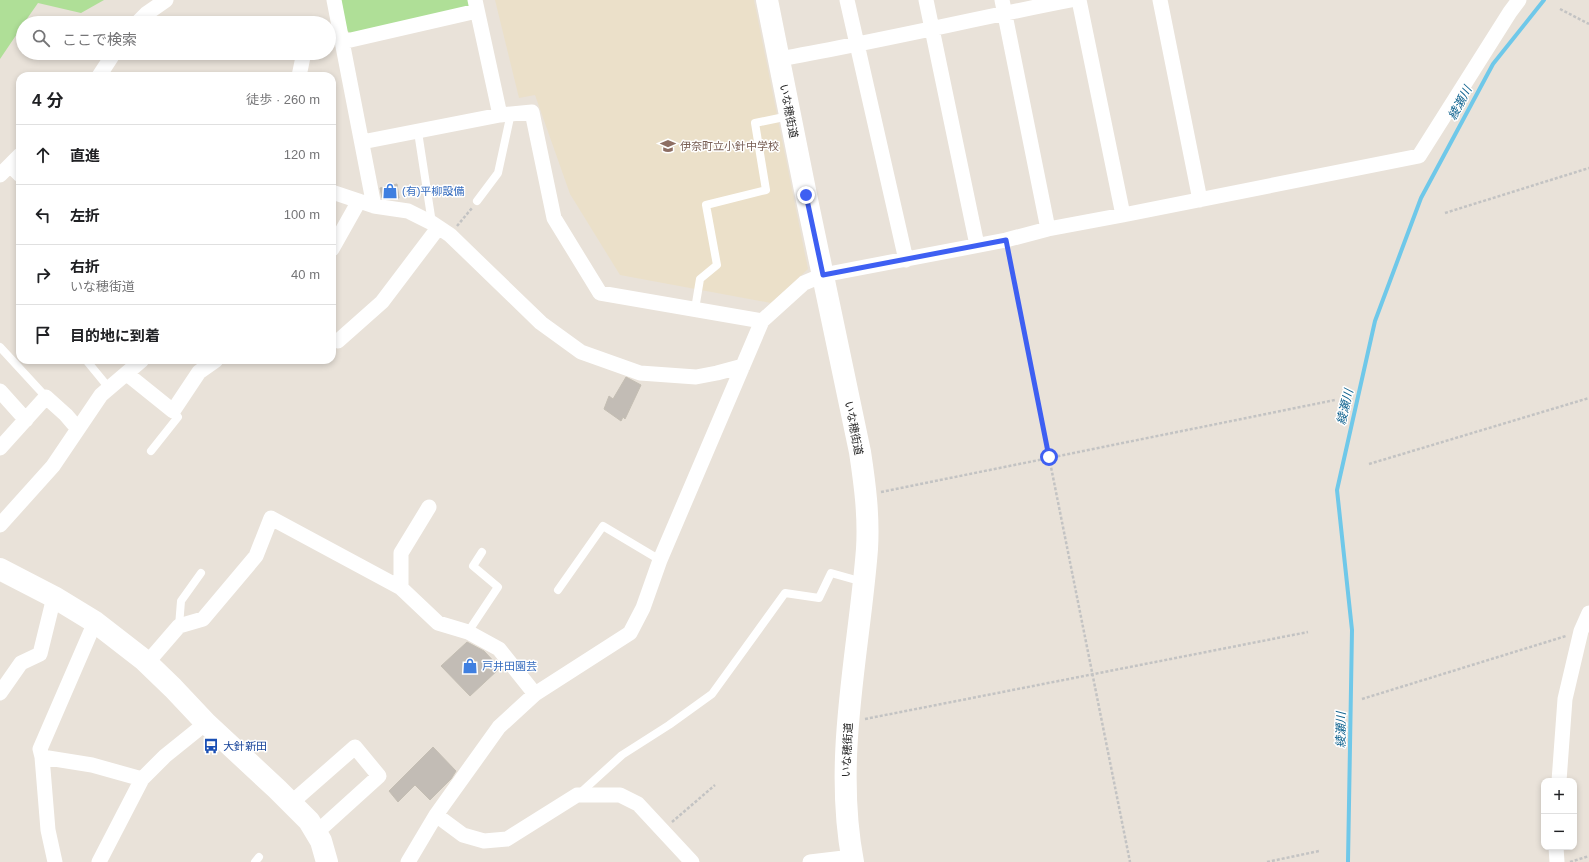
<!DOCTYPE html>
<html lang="ja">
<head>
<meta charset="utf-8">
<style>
	body { margin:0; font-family:Helvetica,"Noto Sans JP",sans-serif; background:#f6f6f6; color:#202124 }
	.controls { position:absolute; right:12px; bottom:12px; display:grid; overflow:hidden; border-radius:8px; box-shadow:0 2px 6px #0003 }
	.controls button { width:36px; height:36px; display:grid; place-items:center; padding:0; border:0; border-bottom:1px solid #e0e0e0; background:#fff; color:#202124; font:20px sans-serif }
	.stop { position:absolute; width:12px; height:12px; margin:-9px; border:3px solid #3e5ff2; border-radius:50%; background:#fff }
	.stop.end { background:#3e5ff2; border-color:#fff; box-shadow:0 1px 4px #0008 }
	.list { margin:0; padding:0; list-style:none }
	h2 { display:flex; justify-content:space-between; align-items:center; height:52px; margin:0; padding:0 16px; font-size:17px }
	h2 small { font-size:13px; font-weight:400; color:#757577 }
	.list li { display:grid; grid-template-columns:26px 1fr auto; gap:12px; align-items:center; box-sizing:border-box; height:60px; padding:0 16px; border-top:1px solid #e0e0e0 }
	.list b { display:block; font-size:15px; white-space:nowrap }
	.list p { margin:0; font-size:13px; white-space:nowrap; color:#757577 }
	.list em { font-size:13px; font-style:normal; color:#757577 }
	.icon { flex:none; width:22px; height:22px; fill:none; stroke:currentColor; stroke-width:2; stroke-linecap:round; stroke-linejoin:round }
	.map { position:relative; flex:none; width:1589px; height:862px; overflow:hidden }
	.search { position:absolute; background:#fff; box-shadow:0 2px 6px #0003; left:16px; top:16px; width:320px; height:44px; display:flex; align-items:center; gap:10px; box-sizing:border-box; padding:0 14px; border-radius:22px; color:#757577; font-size:15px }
	.panel { position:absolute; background:#fff; box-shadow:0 2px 6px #0003; left:16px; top:72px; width:320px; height:292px; border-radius:12px }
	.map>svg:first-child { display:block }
	.education { fill:#ebe0c9 }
	.green { fill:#afdf97 }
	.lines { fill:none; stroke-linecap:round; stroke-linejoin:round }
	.stream { stroke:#6fc8e9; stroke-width:4 }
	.building { fill:#c2bcb5; stroke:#c4beb3 }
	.path { stroke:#c3c3c3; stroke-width:2.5; stroke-dasharray:3 2; stroke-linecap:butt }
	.lane { stroke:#fff; stroke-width:8 }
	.street { stroke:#fff; stroke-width:15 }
	.secondary { stroke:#fff; stroke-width:22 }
	.route { stroke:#3e5ff2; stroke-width:5 }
	.labels { text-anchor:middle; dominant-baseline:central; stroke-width:3; stroke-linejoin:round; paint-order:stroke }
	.street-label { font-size:11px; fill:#272727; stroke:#fff }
	.education-label { font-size:11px; fill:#785e54; stroke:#fff; text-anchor:start }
	.shop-label { font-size:11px; fill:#366cbe; stroke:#fff; text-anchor:start }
	.transit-label { font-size:11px; fill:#164399; stroke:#fff; text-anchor:start }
	.water-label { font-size:12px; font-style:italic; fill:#126490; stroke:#fff }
</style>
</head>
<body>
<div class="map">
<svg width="1589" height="862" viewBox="0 0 1589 862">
	<rect width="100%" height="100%" fill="#e9e2d9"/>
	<!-- education -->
	<path class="education" d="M495 0H754L808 269 771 303 620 275 570 194 535 95 519 98Z"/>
	<!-- green -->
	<path class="green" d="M0 0H104L81 13 38 3 24 23H23V25L0 59Z
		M341 0H471L472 5 354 35 347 31Z"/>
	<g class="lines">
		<!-- stream -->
		<path class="stream" d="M1348 862 1352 630 1337 490 1375 321 1421 198 1493 64 1544 0"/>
	</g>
	<!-- building -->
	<path class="building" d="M397 184 399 198 391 199 382 198 380 188Z
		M626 377 641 385 625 419 623 417 621 421 604 409 609 396 613 399Z
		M467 642 484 651 500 668 470 696 441 666Z
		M433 747 456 771 451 779 430 800 415 785 398 802 389 791Z"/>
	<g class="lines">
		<!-- path -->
		<path class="path" d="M1560 9 1589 24
			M332 131V130
			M1445 213 1589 168
			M457 226 472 208
			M1008 252 1130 862
			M1369 464 1589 398
			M881 492 1335 400
			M1362 699 1566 636
			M865 719 1308 632
			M672 822 715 785
			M1267 862 1319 851
			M1570 862 1589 856"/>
		<!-- lane -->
		<path class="lane" d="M418 132 432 223
			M477 201 498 173 511 113
			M695 309 700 279 717 265 706 205 766 190 755 123 789 116
			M0 347 46 397
			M86 360 109 388
			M151 451 178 417 173 411
			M558 590 603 526 660 560
			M179 626 181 601 201 573
			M468 632 498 587 473 566 482 552
			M578 795 622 755 669 725 712 694 785 593 819 598 831 573 863 582
			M255 862 259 857"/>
		<!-- street -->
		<path class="street" d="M334 0 374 206
			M475 0 500 115
			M847 0 906 260
			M926 0 977 245
			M1002 0 1048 229
			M1079 0 1123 215
			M1160 0 1200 200
			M137 23 146 14 166 0
			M342 42 477 11
			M779 59C876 42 973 19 1071 0
			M99 76 114 53
			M299 76 303 57
			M362 142 500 115 532 112 554 218 600 293 762 321
			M10 165 20 175
			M0 175 20 155
			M332 192 374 206 408 211 432 223 450 235 541 323 581 352 640 373 696 377 717 373 743 366
			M332 249 359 201
			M338 341 382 302 438 228
			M127 374 173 411 199 372 216 360
			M0 391 26 420
			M0 448 46 397 66 415 78 429
			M0 525 53 466 101 395 142 360
			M401 588V553L429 507
			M147 663 179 626 203 619 256 556 271 518 401 588 438 623 468 632 499 649 535 694
			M0 693 21 663 40 654 54 597
			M42 757 40 749 95 622
			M1559 781 1565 699 1581 631 1589 613
			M291 803 355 747 379 776 316 833
			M436 815 463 835 484 841 507 839 577 795H620L638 804 692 862
			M1556 847 1557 862
			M55 862 48 830 42 757 92 765 142 779 165 756 206 723
			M99 862 142 779
			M408 862 436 815 499 727 535 694 630 633 643 608 660 560 762 321 804 283 823 275 1006 240 1048 229 1123 215 1419 156 1510 12 1519 0
			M810 862 852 857"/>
		<!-- secondary -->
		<path class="secondary" d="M767 0 806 195 860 452C865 485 869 516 867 549 859 653 833 758 853 862
			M0 569 54 597 95 622 144 660 173 688 206 723 277 789 309 821 321 841 327 862"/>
	</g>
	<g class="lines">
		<!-- route -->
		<path class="route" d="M806 195 823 275 1006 240 1049 457"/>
	</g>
	<!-- icons -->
	<defs>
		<g id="school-bare" transform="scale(1.2)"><path d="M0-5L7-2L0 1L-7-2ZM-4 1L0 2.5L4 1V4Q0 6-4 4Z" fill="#8d6e63" stroke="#fff" stroke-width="2.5" paint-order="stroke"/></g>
		<g id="shop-bare" transform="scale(1.2)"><path d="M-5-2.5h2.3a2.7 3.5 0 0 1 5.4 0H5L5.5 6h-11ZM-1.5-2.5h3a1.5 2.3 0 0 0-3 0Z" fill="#3f7fe0" stroke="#fff" stroke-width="2.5" paint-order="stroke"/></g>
		<g id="bus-bare" transform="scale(1.2)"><path d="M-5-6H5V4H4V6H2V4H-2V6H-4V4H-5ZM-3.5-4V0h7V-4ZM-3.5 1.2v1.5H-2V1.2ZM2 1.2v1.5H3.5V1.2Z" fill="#1a4fb4" stroke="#fff" stroke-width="2.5" paint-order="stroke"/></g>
	</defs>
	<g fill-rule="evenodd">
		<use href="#school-bare" x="668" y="146"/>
		<use href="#shop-bare" x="390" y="191"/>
		<use href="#shop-bare" x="470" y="666"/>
		<use href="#bus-bare" x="211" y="746"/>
	</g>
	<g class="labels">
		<!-- street labels -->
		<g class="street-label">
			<text transform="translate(789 111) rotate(79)">いな穂街道</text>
			<text transform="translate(854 428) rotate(79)">いな穂街道</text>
			<text transform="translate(847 750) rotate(-87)">いな穂街道</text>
		</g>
		<!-- education labels -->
		<g class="education-label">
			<text x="680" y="146">伊奈町立小針中学校</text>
		</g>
		<!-- shop labels -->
		<g class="shop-label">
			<text x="402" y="191">(有)平柳設備</text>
			<text x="482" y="666">戸井田園芸</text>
		</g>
		<!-- transit labels -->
		<g class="transit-label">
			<text x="223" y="746">大針新田</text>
		</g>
		<!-- water labels -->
		<g class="water-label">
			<text transform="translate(1460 103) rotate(-62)">綾瀬川</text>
			<text transform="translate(1345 407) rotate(-77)">綾瀬川</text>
			<text transform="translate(1341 730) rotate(-89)">綾瀬川</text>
		</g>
	</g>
</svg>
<div class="controls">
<button>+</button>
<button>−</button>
</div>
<div class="stop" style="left:1049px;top:457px"></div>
<div class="stop end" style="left:806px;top:195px"></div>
<div class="search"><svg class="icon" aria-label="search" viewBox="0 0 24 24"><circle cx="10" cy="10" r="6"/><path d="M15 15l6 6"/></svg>ここで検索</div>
<section class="panel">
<h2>4 分<small>徒歩 · 260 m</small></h2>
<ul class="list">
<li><svg class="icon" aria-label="ahead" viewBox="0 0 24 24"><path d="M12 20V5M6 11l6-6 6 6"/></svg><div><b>直進</b></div><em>120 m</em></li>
<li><svg class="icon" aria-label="left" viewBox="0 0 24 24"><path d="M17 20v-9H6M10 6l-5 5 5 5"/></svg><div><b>左折</b></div><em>100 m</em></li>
<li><svg class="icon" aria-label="right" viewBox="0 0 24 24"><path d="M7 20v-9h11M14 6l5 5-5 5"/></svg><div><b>右折</b><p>いな穂街道</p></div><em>40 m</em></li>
<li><svg class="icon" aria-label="arrive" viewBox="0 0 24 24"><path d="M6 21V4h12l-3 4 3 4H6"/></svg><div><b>目的地に到着</b></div></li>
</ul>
</section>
</div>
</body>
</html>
